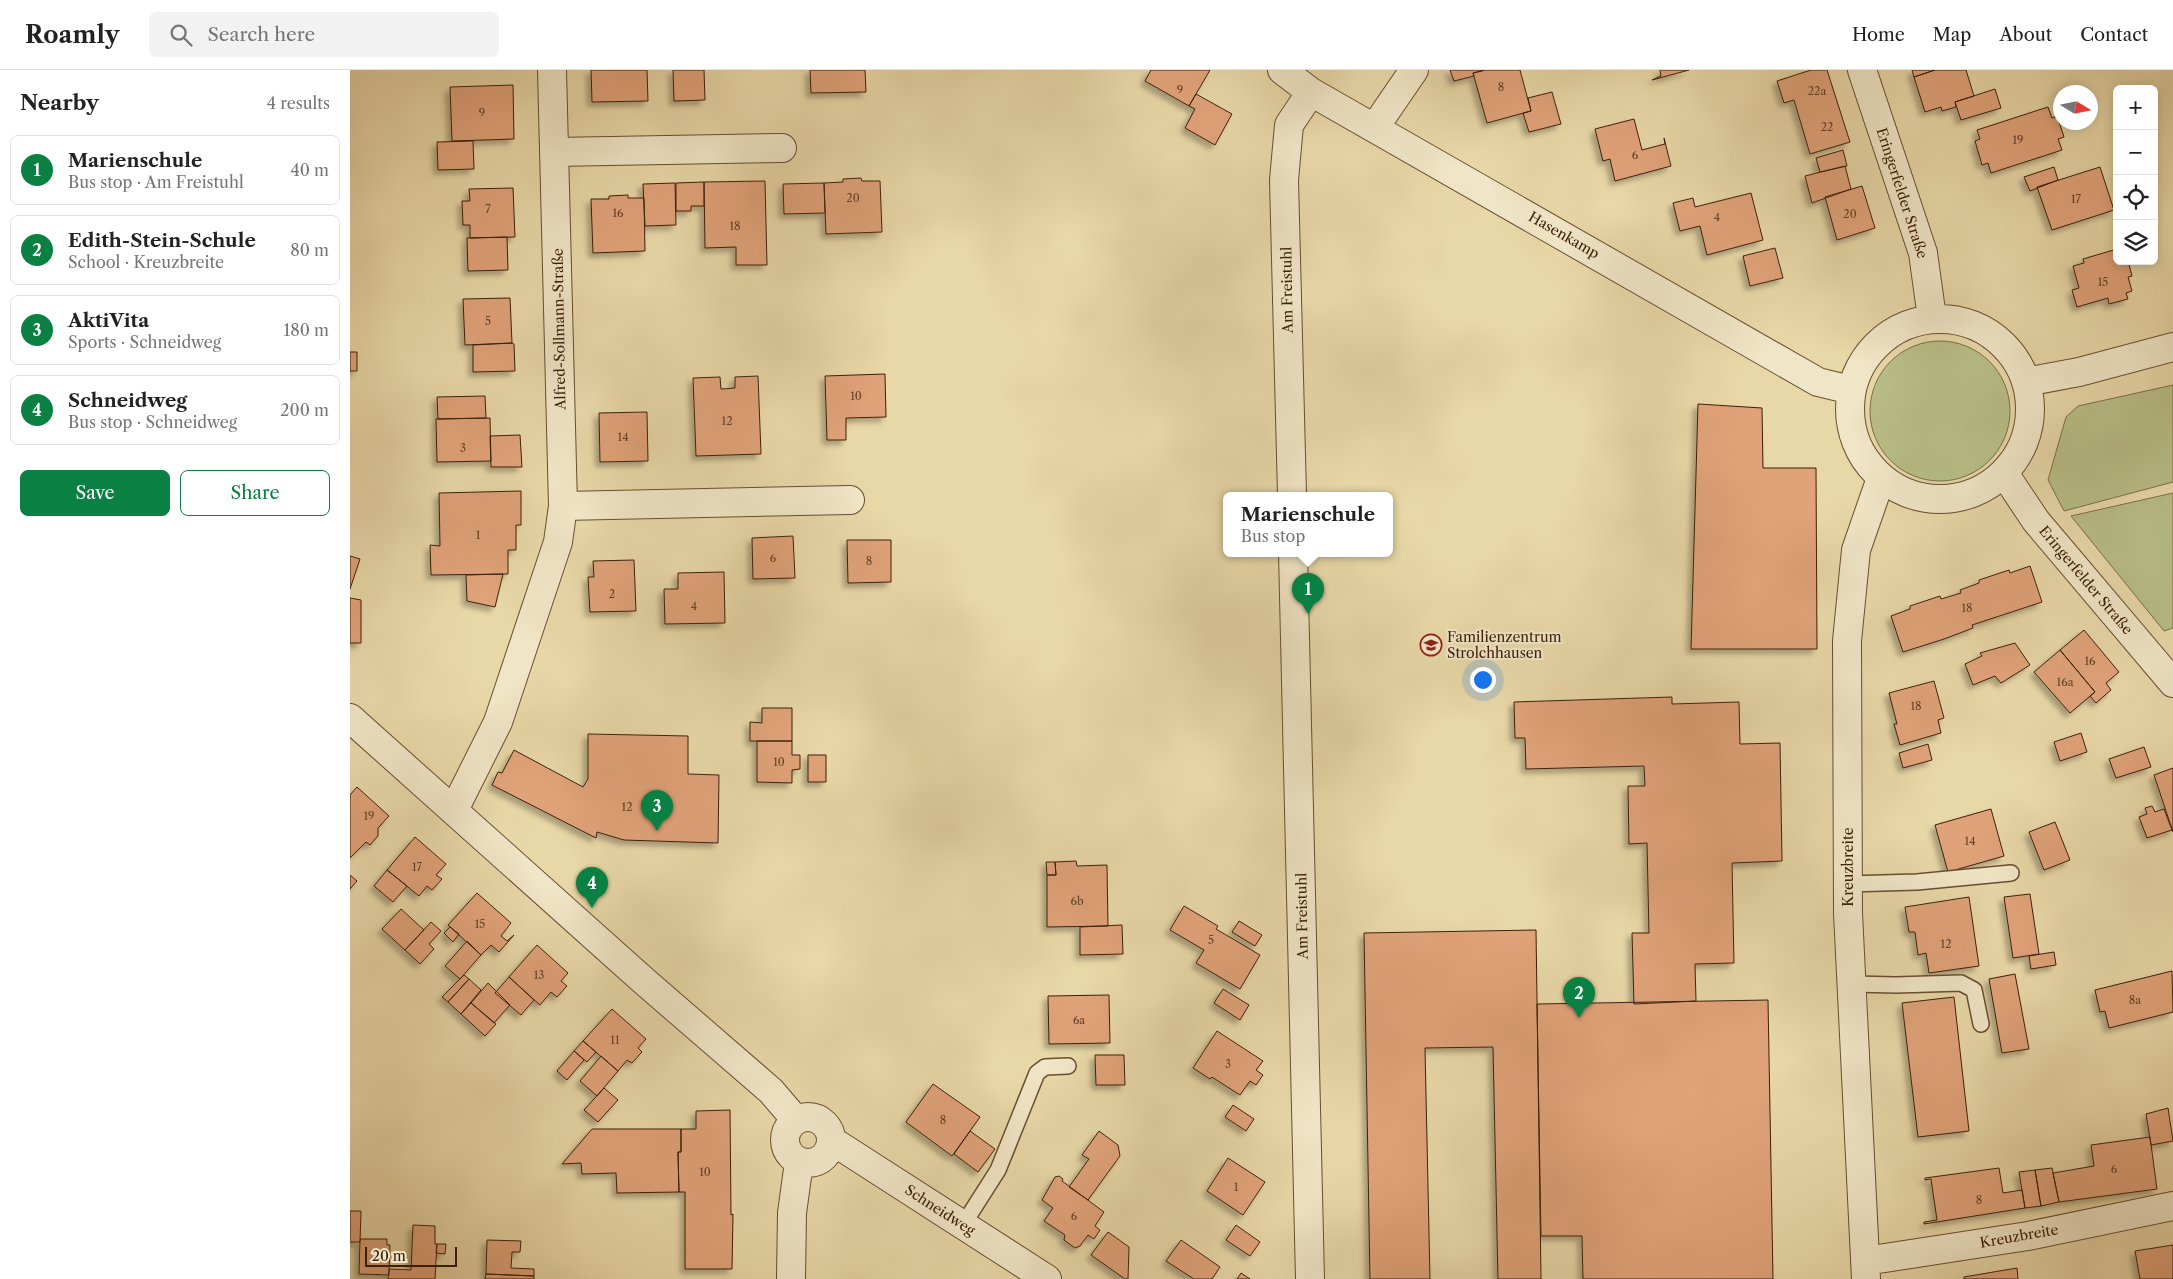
<!DOCTYPE html>
<html lang="en">
<head>
<meta charset="utf-8">
<style>
	body { margin:0; font-family:"Libre Caslon Text",serif; background:#f2f2f2; color:#222 }
	.controls { position:absolute; right:15px; top:15px; display:grid; overflow:hidden; border-radius:8px; box-shadow:0 2px 12px #0003 }
	.controls button { width:45px; height:45px; display:grid; place-items:center; padding:0; border:0; border-bottom:1px solid #e0e0e0; background:#fff; color:#222; font:25px sans-serif }
	.compass { position:absolute; left:1703px; top:15px; width:45px; height:45px; border-radius:50%; background:#fff; box-shadow:0 2px 12px #0003; rotate:100deg }
	.scale { position:absolute; left:15px; bottom:12px; width:92px; box-sizing:border-box; padding-left:5px; border:2px solid #3c200a; border-top:0; font-size:14px; line-height:18px; white-space:nowrap; color:#3c200a; -webkit-text-stroke:4px #f0e5c6; paint-order:stroke }
	.you { position:absolute; left:1132px; top:609px; width:18px; height:18px; margin:-12px; border:4px solid #fff; border-radius:50%; background:#1a73e8; box-shadow:0 0 0 8px #1a73e833 }
	.badge { display:grid; place-items:center; width:32px; height:32px; border-radius:50%; background:#0b8043; color:#fff; font-size:16px; font-weight:700 }
	.pin { position:absolute; translate:-50% -41px; filter:drop-shadow(0 1px 2px #0008) }
	.pin::after { content:''; position:absolute; top:26px; width:18px; height:15px; background:inherit; clip-path:polygon(0 0,100% 0,50% 100%) }
	.popup { position:absolute; left:873px; top:422px; width:170px; height:65px; box-sizing:border-box; display:grid; place-content:center; border-radius:8px; background:#fff; filter:drop-shadow(0 1px 4px #0005); font-size:16px; white-space:nowrap; color:#767676 }
	.popup b { font-size:19px; color:#222 }
	.popup::after { content:''; position:absolute; left:50%; top:100%; margin-left:-10px; border:10px solid transparent; border-top-color:#fff }
	.list { margin:0; padding:0; list-style:none }
	h2 { display:flex; justify-content:space-between; align-items:center; height:65px; margin:0; padding:0 20px; font-size:21px }
	h2 small { font-size:16px; font-weight:400; color:#767676 }
	.list li { display:grid; grid-template-columns:32px 1fr auto; gap:15px; align-items:center; box-sizing:border-box; height:70px; margin:0 10px 10px; padding:0 10px; border:1px solid #e0e0e0; border-radius:8px }
	.list b { display:block; font-size:19px; white-space:nowrap }
	.list p { margin:0; font-size:16px; white-space:nowrap; color:#767676 }
	.list em { font-size:16px; font-style:normal; color:#767676 }
	.actions { display:flex; gap:10px; padding:15px 20px }
	.actions a { flex:1; padding:11px 0; border:1px solid #0b8043; border-radius:8px; text-align:center; font-size:18px; color:#0b8043 }
	.actions .main { background:#0b8043; color:#fff }
	.icon { flex:none; width:28px; height:28px; fill:none; stroke:currentColor; stroke-width:2; stroke-linecap:round; stroke-linejoin:round }
	.map { position:relative; flex:none; width:1823px; height:1209px; overflow:hidden }
	header { display:flex; align-items:center; gap:30px; box-sizing:border-box; height:70px; padding:0 25px; background:#fff; border-bottom:1px solid #e0e0e0 }
	header strong { font-size:24px }
	nav { display:flex; gap:28px; margin-inline-start:auto; font-size:18px }
	.search { width:350px; height:45px; background:#f2f2f2; display:flex; align-items:center; gap:12px; box-sizing:border-box; padding:0 18px; border-radius:8px; color:#767676; font-size:19px }
	main { display:flex }
	aside { flex:1; background:#fff }
	.map>svg:first-child { display:block }
	.green { fill:#b8be86; stroke:#7a6f48 }
	.building { fill:#e0a279; stroke:#3c200a; filter:url(#shadow) }
	.lines { fill:none; stroke-linecap:round; stroke-linejoin:round }
	.lane-casing { stroke:#674e31; stroke-width:18 }
	.street-casing { stroke:#674e31; stroke-width:30 }
	.lane { stroke:#f0e5c6; stroke-width:15 }
	.street { stroke:#f0e5c6; stroke-width:28 }
	.labels { text-anchor:middle; dominant-baseline:central; stroke-width:4; stroke-linejoin:round; paint-order:stroke }
	.number-label { font-size:11px; fill:#654026 }
	.street-label { font-size:14px; fill:#3c200a; stroke:#f0e5c6 }
	.poi-label { font-size:14px; fill:#3c200a; stroke:#f0e5c6; text-anchor:start }
</style>
</head>
<body>
<header>
<strong>Roamly</strong>
<div class="search"><svg class="icon" aria-label="search" viewBox="0 0 24 24"><circle cx="10" cy="10" r="6"/><path d="M15 15l6 6"/></svg>Search here</div>
<nav><a>Home</a><a>Map</a><a>About</a><a>Contact</a></nav>
</header>
<main>
<aside>
<h2>Nearby<small>4 results</small></h2>
<ul class="list">
<li><span class="badge">1</span><div><b>Marienschule</b><p>Bus stop · Am Freistuhl</p></div><em>40 m</em></li>
<li><span class="badge">2</span><div><b>Edith-Stein-Schule</b><p>School · Kreuzbreite</p></div><em>80 m</em></li>
<li><span class="badge">3</span><div><b>AktiVita</b><p>Sports · Schneidweg</p></div><em>180 m</em></li>
<li><span class="badge">4</span><div><b>Schneidweg</b><p>Bus stop · Schneidweg</p></div><em>200 m</em></li>
</ul>
<div class="actions"><a class="main">Save</a><a>Share</a></div>
</aside>
<div class="map">
<svg width="1823" height="1209" viewBox="0 0 1823 1209">
	<defs>
		<filter id="shadow"><feDropShadow dx="-4.5" dy="4.5" stdDeviation="2.5" flood-color="#0004"/></filter>
	</defs>
	<rect width="100%" height="100%" fill="#e8d7a7"/>
	<filter id="stains"><feTurbulence type="fractalNoise" baseFrequency=".004" numOctaves="4"/><feColorMatrix values="0 0 0 0 .2 0 0 0 0 .09 0 0 0 0 .02 0 0 0 .5 -.17"/></filter>
	<radialGradient id="worn" r=".72"><stop offset=".6" stop-color="#630" stop-opacity="0"/><stop offset="1" stop-color="#630" stop-opacity=".3"/></radialGradient>
	<!-- green -->
	<path class="green" d="M1520 341a70 70 0 1 1 140 0a70 70 0 1 1-140 0Z
		M1823 315V412L1714 441 1698 410 1716 347 1728 336Z
		M1823 423V558L1814 561 1721 446Z"/>
	<!-- building -->
	<path class="building" d="M241 0H297L298 31 242 32Z
		M323 0H354L355 30 324 31Z
		M460 0H515L516 22 461 23Z
		M801 0H860L839 36 795 11Z
		M1100 0H1132V1L1123 3 1124 6 1104 11Z
		M1170 0 1181 41 1137 53 1123 3 1135 0Z
		M1310 0H1339L1302 10 1311 6Z
		M1461 0H1477L1500 72 1460 84 1444 30 1434 33 1427 11Z
		M1562 0H1585L1564 7Z
		M1585 0H1616L1624 26 1605 32 1606 37 1592 41 1591 37 1575 42 1564 7Z
		M163 15 164 69 102 71 100 17Z
		M1645 19 1651 38 1611 50 1605 32Z
		M1202 22 1211 54 1179 62 1173 43 1181 41 1178 28Z
		M846 24 882 44 865 75 835 58 845 39 839 36Z
		M1698 37 1702 48 1707 46 1714 67 1708 69 1712 80 1641 103 1638 93 1632 95 1625 71 1630 69 1627 60Z
		M1284 49 1292 80 1315 74 1314 68 1321 96 1265 111 1260 89 1253 91 1245 59Z
		M123 71 124 99 88 100 87 72Z
		M1493 80 1497 96 1470 102 1466 88Z
		M1495 96 1501 119 1462 133 1455 106Z
		M1704 97 1708 110 1680 121 1674 107Z
		M1750 97 1764 140 1702 160 1687 117Z
		M511 108 512 111H530L532 162 476 164 474 113 493 112V109Z
		M415 111 417 195H386V177L355 178 354 112Z
		M354 112V136H341V141H326V113Z
		M325 113 326 155 295 156 293 114Z
		M474 113 475 143 434 144 433 114Z
		M1512 116 1525 158 1487 170 1475 127Z
		M163 118 165 167 120 168V155H113L112 131H120L119 119Z
		M1401 123 1413 170 1357 185 1350 156 1330 161 1323 133 1343 128 1345 137Z
		M278 125V128H294L295 181 243 183 241 129H259V126Z
		M157 167 158 200 118 201 117 168Z
		M1425 178 1433 208 1400 216 1393 186Z
		M1767 179V191H1778L1782 206 1778 207 1782 221 1776 223 1778 229 1759 234 1758 228 1727 237 1722 220 1729 218 1723 196 1734 193 1733 189Z
		M160 228 162 273 115 275 113 229Z
		M162 273 164 274 165 301 123 302V275Z
		M0 282H7V301H0Z
		M535 304 536 347 496 348V370H477L475 306Z
		M408 306 411 384 346 386 343 308 370 307 371 319 385 318V307Z
		M135 326 136 348 88 349 87 327Z
		M1348 334 1412 338 1413 398H1466L1467 579H1341Z
		M297 342 298 391 250 392 249 343Z
		M140 348 141 391 87 392 86 349Z
		M170 365 172 397H141L140 366Z
		M171 421V455H166V480H158V504L81 505 80 475 90 476 89 423Z
		M443 466 445 508 403 509 402 468Z
		M497 470H541V512L498 513Z
		M0 486 10 489 0 519Z
		M284 490 286 541 240 542 238 507H244L243 491Z
		M1680 496 1692 532 1622 555 1623 558 1594 569 1553 582 1541 546 1560 539V536L1590 526 1591 529 1611 523 1610 520 1629 513V510L1659 500 1660 503Z
		M374 502 375 553 315 554 314 519H328V503Z
		M153 504 145 537 117 531 116 505Z
		M0 528 11 530V573H0Z
		M1734 560 1769 602 1756 613 1761 620 1746 633 1740 626 1745 622 1710 580Z
		M1665 573 1680 595 1651 613 1645 606 1623 615 1615 594 1632 586 1630 583Z
		M1710 580 1745 622 1720 643 1684 602Z
		M1584 611 1594 648 1588 650 1591 663 1550 675 1544 654H1547L1539 623Z
		M1322 627V634L1389 632 1390 674 1430 673 1432 791 1382 793 1384 893 1345 894 1346 931 1284 934 1282 863H1299L1297 773 1279 774 1278 716H1295L1294 696 1176 699 1175 668H1165L1164 632Z
		M412 638H442V671H400V652L412 653Z
		M1731 663 1737 682 1710 691 1704 672Z
		M238 664 338 666V704L369 705 368 773 274 770 247 762 246 768 142 715 148 702 152 703 164 680 233 717 238 709Z
		M407 671H442V685H450V699L442 700V713L407 712Z
		M1578 674 1582 690 1553 698 1549 683Z
		M1794 677 1801 697 1766 708 1759 689Z
		M458 685H476V712H458Z
		M1823 698V762L1804 705Z
		M7 717 39 746 28 758V766L20 775 16 772 0 788V725Z
		M1802 736 1805 742 1814 739 1822 760 1797 768 1789 747 1797 744 1795 738Z
		M1641 739 1654 786 1598 802 1585 755Z
		M1705 752 1720 790 1694 800 1679 762Z
		M65 767 96 794 86 805 92 809 82 820 77 816 69 826 37 800Z
		M726 791 727 796 757 795 758 856 697 857V805H706L705 792Z
		M696 792H705L706 805H697Z
		M37 800 57 816 43 832 24 816Z
		M0 805 7 811 0 819Z
		M127 823 161 853 151 866 157 871 164 865 149 882 141 875 131 885 98 855Z
		M1680 824 1689 884 1663 888 1654 827Z
		M1619 827 1629 896 1579 903 1576 883 1568 885 1565 862H1559L1555 837Z
		M834 836 868 856 866 859 910 885 890 919 846 893 854 880 820 860Z
		M51 839 74 860 55 880 32 859Z
		M889 851 912 865 905 876 882 862Z
		M81 852 91 861 79 874 84 879 70 894 55 880Z
		M772 855 773 884 730 885V857Z
		M100 857 109 864 103 872 94 863Z
		M1186 860 1191 1209H1148L1143 977 1075 978 1080 1209H1020L1014 863Z
		M117 871 131 885 110 909 95 896Z
		M187 875 218 903 211 911 217 916 207 927 201 922 190 935 159 907Z
		M1704 882 1706 895 1681 899 1679 886Z
		M1822 901 1823 942 1759 958 1755 941 1750 942 1745 920Z
		M1665 904 1679 979 1652 983 1639 909Z
		M114 905 119 909 98 932 92 927Z
		M159 907 184 930 171 945 145 923Z
		M119 909 131 920 111 944 98 932Z
		M138 913 160 935 144 953 121 933Z
		M873 919 899 935 890 950 864 933Z
		M759 925 760 973 699 974 698 926Z
		M1604 927 1619 1061 1568 1067 1552 933Z
		M1418 930 1423 1209H1233L1232 1166H1191L1187 934Z
		M121 933 146 954 135 966 111 944Z
		M262 939 296 969 288 978 292 982 282 993 277 990 268 1001 233 971Z
		M867 961 913 991 906 1000 913 1005 906 1015 900 1011 890 1025 862 1007 860 1009 843 998Z
		M233 971 246 982 237 992 224 981Z
		M224 981 234 990 217 1010 207 1001Z
		M745 985H774L775 1015H746Z
		M251 986 268 1001 247 1026 230 1011Z
		M583 1014 630 1047 602 1086 556 1052Z
		M254 1018 268 1030 248 1052 234 1040Z
		M883 1035 904 1049 896 1061 875 1047Z
		M1818 1038 1823 1071 1801 1075 1796 1044Z
		M380 1040 381 1145 383 1144 382 1199H335V1122H329L328 1082H331V1059H346V1041Z
		M242 1059H331V1082H328L329 1122 267 1123 266 1103 232 1104 231 1093 212 1094Z
		M620 1061 645 1079 628 1102 604 1084Z
		M749 1061 768 1075 770 1086 738 1130 719 1117 739 1089 732 1085Z
		M1800 1067 1807 1119 1709 1132 1703 1103 1744 1096 1741 1075Z
		M878 1088 915 1112 893 1145 857 1121Z
		M1649 1098 1653 1123 1672 1120 1675 1138 1574 1154V1152L1587 1150 1581 1109 1575 1110V1108Z
		M1702 1098 1709 1132 1691 1136 1685 1100Z
		M1685 1100 1691 1136 1675 1138 1669 1102Z
		M709 1106 713 1109 712 1111 754 1142 745 1156 750 1160 744 1169 738 1165 730 1176 725 1178 714 1170 715 1165 694 1151 703 1138 692 1130 705 1107Z
		M0 1141H11L10 1172H0Z
		M63 1155 85 1156V1174H87L85 1209H38L39 1199 61 1200Z
		M886 1155 910 1172 900 1186 876 1170Z
		M758 1162 779 1177 778 1209H775L741 1185Z
		M10 1169H37V1175H40L39 1205 9 1204Z
		M137 1170 171 1171 170 1182H162L161 1198 184 1199V1206L136 1204Z
		M831 1170 870 1197 862 1209H844L816 1191Z
		M87 1174H96L95 1184 86 1183Z
		M1823 1175V1209H1790L1785 1181Z
		M1667 1198 1668 1209H1614V1207Z
		M891 1203 900 1209H887Z
		M136 1204 184 1206V1209H135Z"/>
	<g class="lines">
		<!-- lane casing -->
		<g class="lane-casing">
			<path id="lane" d="M1498 814 1567 812 1661 803
				M1502 914 1546 915 1611 913 1624 920 1631 954
				M613 1155 648 1100 687 1003 695 997 718 996"/>
		</g>
		<!-- street casing -->
		<g class="street-casing">
			<path id="street" d="M932 0 961 22 1468 312 1501 320
				M1512 0 1573 183 1582 248
				M1025 57 1064 0
				M204 82 432 78
				M1500 339a90 90 0 1 1 180 0a90 90 0 1 1-180 0Z
				M1676 312 1729 302 1823 277
				M1654 403 1686 451 1823 613
				M942 425 934 110 939 55 961 22
				M213 436 500 430
				M943 483 960 1209
				M0 648 294 911 421 1021 445 1049
				M104 740 148 652 208 472 213 436 202 0
				M435 1070a23 23 0 1 1 46 0a23 23 0 1 1-46 0Z
				M482 1074H487L697 1209
				M1515 1191 1678 1166 1823 1136
				M441 1209 442 1143 449 1092
				M1516 1209 1498 843 1497 571 1506 480 1531 408"/>
		</g>
		<!-- lane -->
		<use href="#lane" class="lane"/>
		<!-- street -->
		<use href="#street" class="street"/>
	</g>
	<!-- icons -->
	<defs>
		<g id="school-ring" transform="scale(1.125)"><circle r="9.5" fill="#f0e5c6" stroke="#8f2418" stroke-width="1.5"/><path d="M0-5L7-2L0 1L-7-2ZM-4 1L0 2.5L4 1V4Q0 6-4 4Z" fill="#8f2418"/></g>
	</defs>
	<g fill-rule="evenodd">
		<use href="#school-ring" x="1081" y="575"/>
	</g>
	<g class="labels">
		<!-- number labels -->
		<g class="number-label">
			<text x="1151" y="17">8</text>
			<text x="830" y="20">9</text>
			<text x="1467" y="21">22a</text>
			<text x="132" y="43">9</text>
			<text x="1477" y="57">22</text>
			<text x="1668" y="70">19</text>
			<text x="1285" y="85">6</text>
			<text x="503" y="128">20</text>
			<text x="1726" y="129">17</text>
			<text x="138" y="139">7</text>
			<text x="268" y="143">16</text>
			<text x="1500" y="144">20</text>
			<text x="1367" y="147">4</text>
			<text x="385" y="156">18</text>
			<text x="1753" y="212">15</text>
			<text x="138" y="251">5</text>
			<text x="506" y="326">10</text>
			<text x="377" y="351">12</text>
			<text x="273" y="367">14</text>
			<text x="113" y="378">3</text>
			<text x="128" y="465">1</text>
			<text x="423" y="488">6</text>
			<text x="519" y="491">8</text>
			<text x="262" y="524">2</text>
			<text x="344" y="536">4</text>
			<text x="1617" y="538">18</text>
			<text x="1740" y="591">16</text>
			<text x="1715" y="612">16a</text>
			<text x="1566" y="636">18</text>
			<text x="429" y="692">10</text>
			<text x="277" y="737">12</text>
			<text x="19" y="746">19</text>
			<text x="1620" y="771">14</text>
			<text x="67" y="797">17</text>
			<text x="727" y="831">6b</text>
			<text x="130" y="854">15</text>
			<text x="861" y="870">5</text>
			<text x="1596" y="874">12</text>
			<text x="189" y="905">13</text>
			<text x="1785" y="930">8a</text>
			<text x="729" y="950">6a</text>
			<text x="265" y="970">11</text>
			<text x="878" y="994">3</text>
			<text x="593" y="1050">8</text>
			<text x="1764" y="1099">6</text>
			<text x="355" y="1102">10</text>
			<text x="886" y="1117">1</text>
			<text x="1629" y="1130">8</text>
			<text x="724" y="1146">6</text>
		</g>
		<!-- street labels -->
		<g class="street-label">
			<text transform="translate(1552 123) rotate(72)">Eringerfelder Straße</text>
			<text transform="translate(1214 165) rotate(30)">Hasenkamp</text>
			<text transform="translate(937 220) rotate(-91)">Am Freistuhl</text>
			<text transform="translate(209 259) rotate(-91)">Alfred-Sollmann-Straße</text>
			<text transform="translate(1736 510) rotate(50)">Eringerfelder Straße</text>
			<text transform="translate(1498 797) rotate(-90)">Kreuzbreite</text>
			<text transform="translate(952 846) rotate(-91)">Am Freistuhl</text>
			<text transform="translate(590 1140) rotate(33)">Schneidweg</text>
			<text transform="translate(1669 1166) rotate(-10)">Kreuzbreite</text>
		</g>
		<!-- poi labels -->
		<g class="poi-label">
			<text x="1097" y="567">Familienzentrum<tspan x="1097" dy="16">Strolchhausen</tspan></text>
		</g>
	</g>
	<rect width="100%" height="100%" filter="url(#stains)"/>
	<rect width="100%" height="100%" fill="url(#worn)"/>
</svg>
<div class="controls">
<button>+</button>
<button>−</button>
<button><svg class="icon" aria-label="locate" viewBox="0 0 24 24"><circle cx="12" cy="12" r="6"/><path d="M12 2v4M12 18v4M2 12h4M18 12h4"/></svg></button>
<button><svg class="icon" aria-label="layers" viewBox="0 0 24 24"><path d="M12 4l9 5-9 5-9-5zM3 14l9 5 9-5"/></svg></button>
</div>
<svg class="compass" viewBox="-18 -18 36 36"><path d="M0-13l5 13h-10z" fill="#e53935"/><path d="M0 13l5-13h-10z" fill="#767676"/></svg>
<div class="scale">20 m</div>
<div class="you"></div>
<div class="pin badge" style="left:958px;top:544px">1</div>
<div class="popup"><b>Marienschule</b>Bus stop</div>
<div class="pin badge" style="left:1229px;top:948px">2</div>
<div class="pin badge" style="left:307px;top:761px">3</div>
<div class="pin badge" style="left:242px;top:838px">4</div>
</div>
</main>
</body>
</html>
